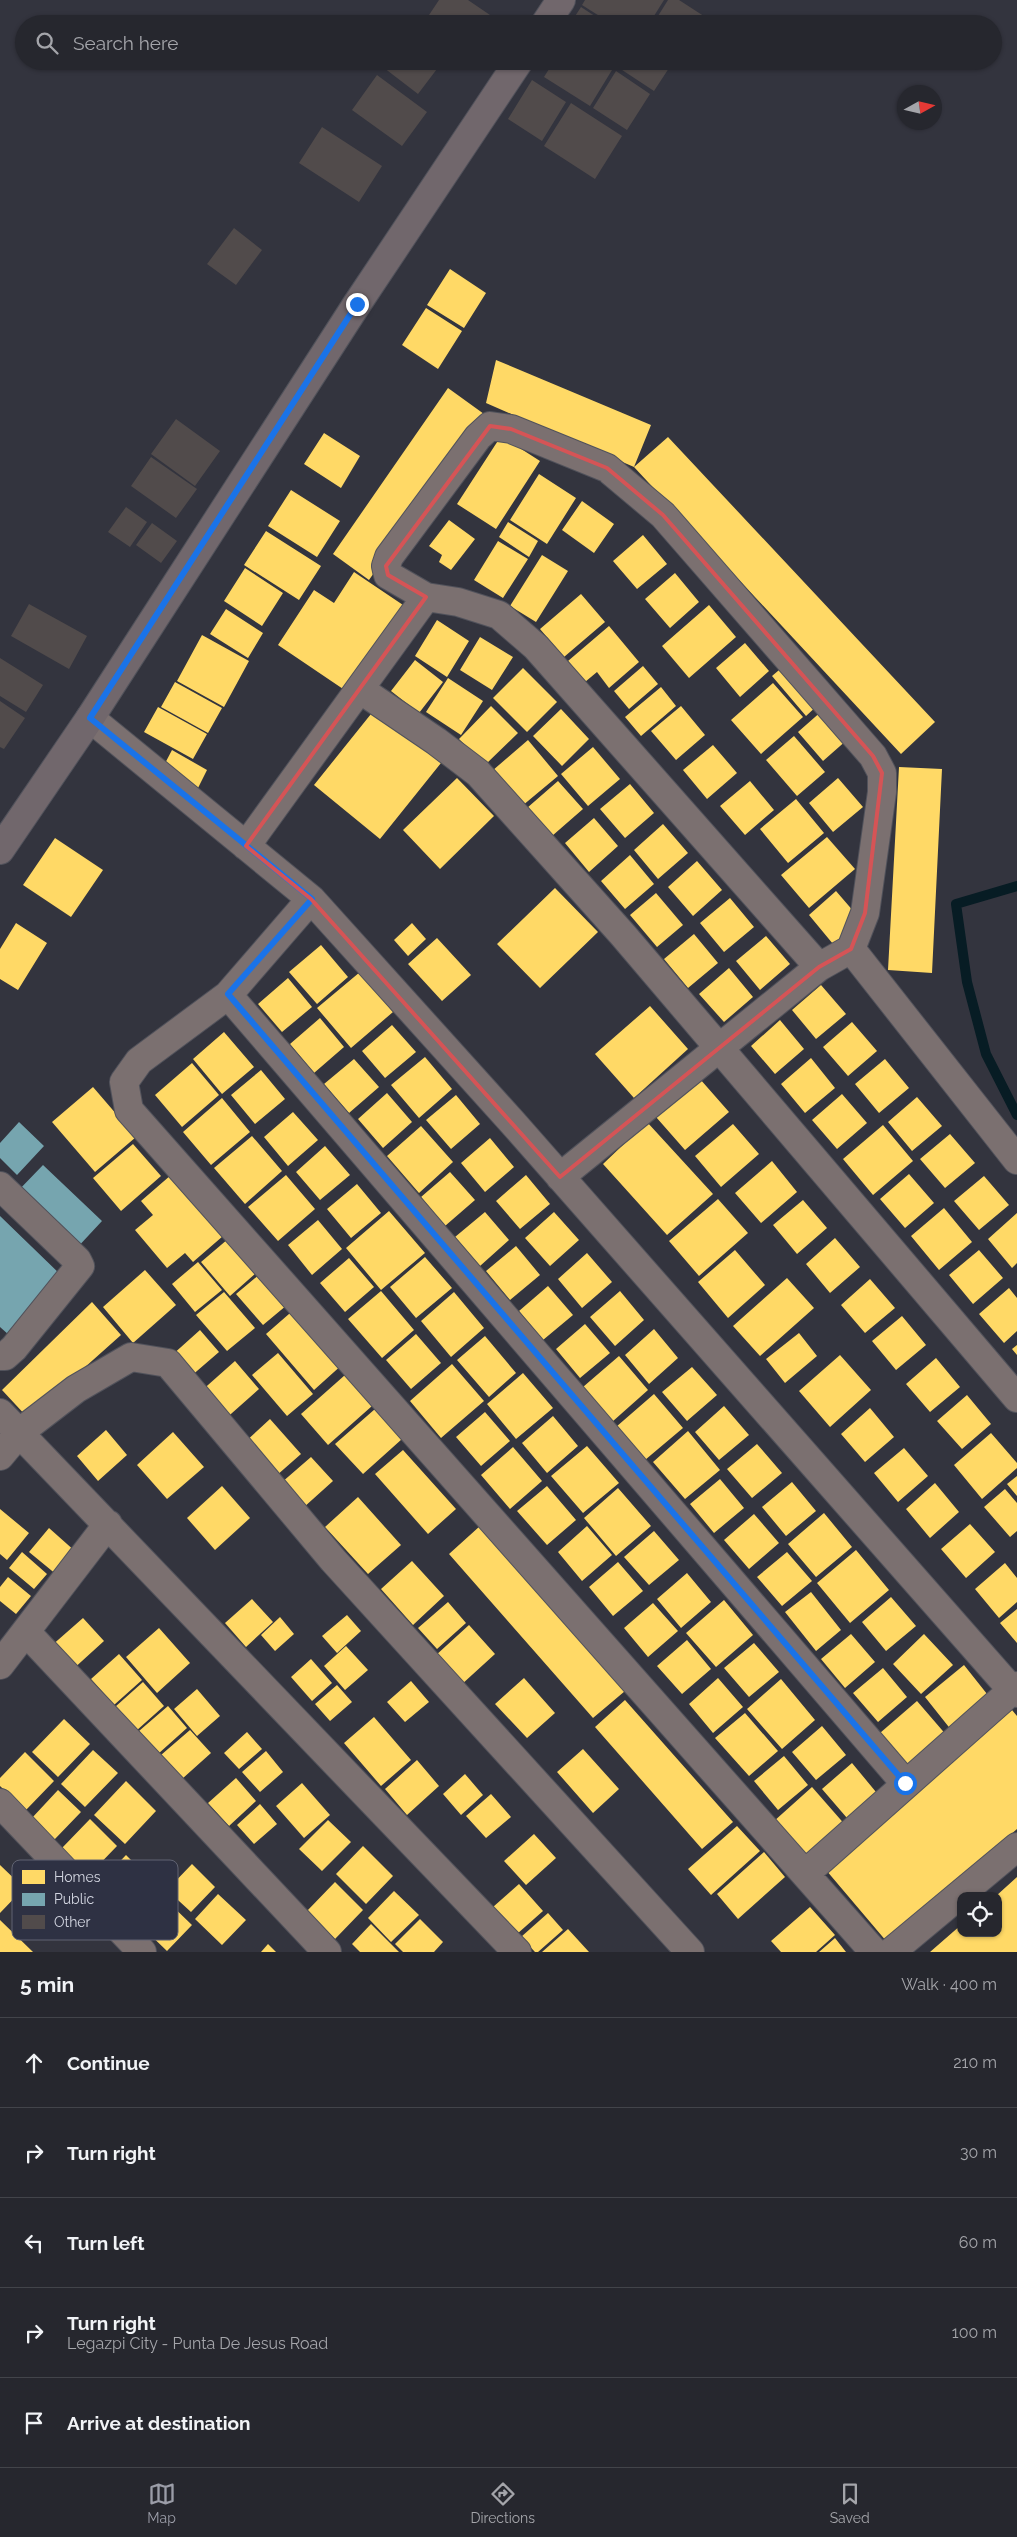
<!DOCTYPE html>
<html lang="en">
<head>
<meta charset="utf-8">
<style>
	body { margin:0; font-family:Raleway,sans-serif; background:#2e2f36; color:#f1f3f6 }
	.controls { position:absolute; right:15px; bottom:15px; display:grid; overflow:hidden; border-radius:10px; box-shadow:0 1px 4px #0004 }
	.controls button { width:45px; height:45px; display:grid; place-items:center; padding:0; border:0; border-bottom:1px solid #42444a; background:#26272e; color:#f1f3f6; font:25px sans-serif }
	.compass { position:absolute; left:897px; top:85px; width:45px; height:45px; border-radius:50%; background:#26272e; box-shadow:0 1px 4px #0004; rotate:82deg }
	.stop { position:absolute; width:15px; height:15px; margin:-11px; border:4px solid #1a73e8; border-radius:50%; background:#fff }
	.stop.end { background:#1a73e8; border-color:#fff; box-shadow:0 1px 5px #0008 }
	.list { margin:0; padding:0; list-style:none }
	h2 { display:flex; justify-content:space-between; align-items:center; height:65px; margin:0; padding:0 20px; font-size:21px }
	h2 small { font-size:16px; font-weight:400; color:#a4a5aa }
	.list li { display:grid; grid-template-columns:32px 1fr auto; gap:15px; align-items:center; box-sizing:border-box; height:90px; padding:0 20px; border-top:1px solid #42444a }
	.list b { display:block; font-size:19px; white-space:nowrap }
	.list p { margin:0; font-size:16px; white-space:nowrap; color:#a4a5aa }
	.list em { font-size:16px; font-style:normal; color:#a4a5aa }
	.icon { flex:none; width:28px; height:28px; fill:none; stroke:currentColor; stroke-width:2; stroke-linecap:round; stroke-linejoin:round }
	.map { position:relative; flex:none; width:1017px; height:1952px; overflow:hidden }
	.search { position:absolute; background:#26272e; box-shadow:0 1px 4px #0004; left:15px; right:15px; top:15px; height:55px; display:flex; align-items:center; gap:12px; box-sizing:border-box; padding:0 18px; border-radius:28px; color:#a4a5aa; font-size:19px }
	.sheet { height:515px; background:#26272e }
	nav { display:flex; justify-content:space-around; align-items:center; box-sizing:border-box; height:70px; border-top:1px solid #42444a; background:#26272e; font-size:14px; color:#a4a5aa }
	nav a { display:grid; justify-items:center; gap:2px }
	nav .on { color:#9b9da8 }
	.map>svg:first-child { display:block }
	.homes { fill:#ffd966 }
	.public { fill:#76a5af }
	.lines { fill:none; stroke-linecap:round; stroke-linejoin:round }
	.stream { stroke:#071c24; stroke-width:10 }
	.building { fill:#514b4b }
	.minor-casing { stroke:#51525b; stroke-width:30 }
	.major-casing { stroke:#51525b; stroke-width:30 }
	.minor { stroke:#7b7070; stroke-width:28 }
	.major { stroke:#71676c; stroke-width:28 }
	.route { stroke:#1a73e8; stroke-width:6 }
	.marked { fill:none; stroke:#d55456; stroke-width:4; stroke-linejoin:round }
	.key { fill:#2e3143; stroke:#606372; stroke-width:1 }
	.key-label { font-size:14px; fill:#d3d6e1 }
</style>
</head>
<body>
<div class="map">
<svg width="1017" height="1952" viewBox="0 0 1017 1952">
	<rect width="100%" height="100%" fill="#33343e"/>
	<!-- homes -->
	<path class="homes" d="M450 269 486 293 464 328 427 305Z
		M426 308 462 331 438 369 402 345Z
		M496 360 651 425 634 467 486 403Z
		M448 388 484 414 369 580 333 554Z
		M324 433 360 456 341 488 304 464Z
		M501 436 540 461 496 529 457 504Z
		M668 437 935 722 901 754 634 467Z
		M539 474 576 498 547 544 510 520Z
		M291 490 340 521 317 557 268 526Z
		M582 501 614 524 594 553 562 530Z
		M449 520 475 539 451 570 439 562 442 555 429 546Z
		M508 522 538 541 529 557 499 537Z
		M266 531 321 566 299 600 244 565Z
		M643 535 667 564 637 589 613 561Z
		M498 541 528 559 503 598 474 580Z
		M542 555 568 571 536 622 510 606Z
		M245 568 283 593 262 626 224 601Z
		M354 572 406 607 349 693 278 645 314 590 334 603Z
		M675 573 699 602 670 628 645 599Z
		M581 594 605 622 564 657 540 629Z
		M709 605 736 637 689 678 662 646Z
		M226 609 263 633 248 658 210 634Z
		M437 620 469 641 447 677 415 656Z
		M609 626 639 662 609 688 597 672 585 682 568 661Z
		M202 635 249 661 224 707 177 681Z
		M480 637 513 657 492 690 460 670Z
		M745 643 769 671 740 697 716 668Z
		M415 660 443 682 419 713 391 691Z
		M785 665 819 704 806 716 772 676Z
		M643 666 658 684 629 709 614 691Z
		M523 668 557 702 527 732 493 698Z
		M448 678 483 701 461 735 426 712Z
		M175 682 222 708 208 733 161 707Z
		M773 683 803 717 761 754 731 720Z
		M661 687 676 706 641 736 625 717Z
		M491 706 518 733 485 765 459 739Z
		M681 706 705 735 676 760 651 731Z
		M158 707 207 734 193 759 144 732Z
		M375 709 441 763 380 839 314 785Z
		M561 709 589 739 562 766 533 736Z
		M823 710 848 739 823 761 798 732Z
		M794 736 825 772 797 796 766 760Z
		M528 740 558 776 522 806 492 771Z
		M713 745 737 773 707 799 683 770Z
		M593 747 620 779 588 806 561 774Z
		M172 750 207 770 197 790 161 771Z
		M899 767 942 769 932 973 888 970Z
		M457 778 494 816 440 869 403 830Z
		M838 778 863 807 833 832 809 803Z
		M558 781 583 809 552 836 527 808Z
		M750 781 774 810 745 835 720 806Z
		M630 784 654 813 625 838 600 809Z
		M796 799 824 833 788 863 760 829Z
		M594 818 618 846 589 872 565 843Z
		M663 824 688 853 658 879 634 850Z
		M827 837 855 869 809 908 781 875Z
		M55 838 103 870 71 917 23 885Z
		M630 855 654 884 625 909 601 881Z
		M697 861 722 890 693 916 668 887Z
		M555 888 598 932 540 988 497 944Z
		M836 891 861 920 833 944 809 915Z
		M656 893 683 925 657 947 630 915Z
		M730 898 754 927 724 952 700 923Z
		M16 923 47 943 18 990 0 979V949Z
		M412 923 426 939 408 956 394 940Z
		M694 934 718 963 688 988 664 959Z
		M766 936 790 964 760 990 736 961Z
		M437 938 471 975 442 1001 408 964Z
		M321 945 348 977 317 1004 289 972Z
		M729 968 753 997 724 1022 699 994Z
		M360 972 393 1012 351 1048 317 1008Z
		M288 978 312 1007 282 1032 258 1004Z
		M821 985 846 1014 816 1039 792 1010Z
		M650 1006 688 1049 634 1098 595 1054Z
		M320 1018 344 1047 314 1073 290 1044Z
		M780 1020 804 1049 775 1074 751 1046Z
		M852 1022 877 1051 848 1076 823 1047Z
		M392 1025 416 1052 385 1078 362 1051Z
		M224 1032 254 1067 222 1094 193 1059Z
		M425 1057 452 1089 419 1118 391 1085Z
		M811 1058 835 1088 805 1113 781 1084Z
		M354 1059 379 1087 349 1113 324 1084Z
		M885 1059 909 1088 879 1113 855 1084Z
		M192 1063 219 1095 182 1127 155 1095Z
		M261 1070 285 1099 255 1124 231 1095Z
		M700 1079 729 1112 685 1150 656 1117Z
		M93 1087 136 1137 95 1172 52 1122Z
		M387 1093 412 1122 383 1148 358 1119Z
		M842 1094 867 1123 837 1149 812 1120Z
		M456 1095 480 1124 451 1149 426 1120Z
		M917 1097 942 1126 912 1151 888 1122Z
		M222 1098 250 1132 211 1165 183 1132Z
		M293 1112 318 1140 288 1166 264 1137Z
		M647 1122 713 1194 667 1235 603 1164Z
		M733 1124 759 1154 721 1187 695 1156Z
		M883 1125 913 1161 873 1195 843 1159Z
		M421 1126 453 1162 419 1193 387 1156Z
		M950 1134 975 1163 945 1188 920 1159Z
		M252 1136 282 1171 245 1204 214 1168Z
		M490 1138 514 1167 485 1192 461 1163Z
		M133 1144 161 1176 121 1211 93 1178Z
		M325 1146 350 1175 320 1200 296 1172Z
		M772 1161 797 1192 761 1223 735 1193Z
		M450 1172 475 1200 445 1226 421 1197Z
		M909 1174 934 1203 905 1228 880 1199Z
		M171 1175 223 1236 193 1262 185 1253 167 1268 135 1230 153 1215 141 1201Z
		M286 1175 315 1209 278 1241 248 1207Z
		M526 1175 550 1204 520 1229 496 1201Z
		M984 1176 1009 1205 979 1230 954 1201Z
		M357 1184 381 1213 351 1238 327 1209Z
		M718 1199 748 1233 699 1276 669 1241Z
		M803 1200 827 1228 797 1254 773 1225Z
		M944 1208 972 1242 939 1270 911 1236Z
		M389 1211 425 1253 381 1290 346 1248Z
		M485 1212 509 1240 480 1266 455 1237Z
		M554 1212 579 1240 550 1266 525 1238Z
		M1017 1213V1263L1012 1268 988 1239Z
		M318 1220 342 1249 312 1275 288 1245Z
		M835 1238 860 1267 830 1293 806 1264Z
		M228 1239 257 1272 230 1296 201 1262Z
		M516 1246 540 1275 510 1300 486 1271Z
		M735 1250 765 1285 728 1318 698 1282Z
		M979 1250 1003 1278 973 1304 949 1275Z
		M587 1253 612 1282 582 1308 558 1279Z
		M425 1257 452 1288 416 1318 390 1287Z
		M349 1258 374 1287 345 1312 320 1283Z
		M198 1262 222 1290 195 1312 172 1284Z
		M145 1270 176 1305 133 1343 103 1307Z
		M260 1274 287 1305 263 1325 236 1294Z
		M787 1278 814 1308 760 1356 733 1326Z
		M870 1279 895 1308 865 1333 841 1305Z
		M548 1286 573 1315 543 1340 519 1311Z
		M1009 1288 1017 1298V1331L1004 1343 979 1314Z
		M381 1291 414 1330 382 1358 348 1319Z
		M620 1291 644 1320 615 1346 590 1317Z
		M224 1292 255 1328 227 1351 196 1315Z
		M454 1292 484 1328 451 1357 421 1321Z
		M92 1302 121 1335 28 1418 2 1390Z
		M297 1307 344 1363 314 1390 266 1334Z
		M902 1316 926 1345 896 1370 872 1341Z
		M585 1324 610 1353 580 1378 556 1349Z
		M654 1329 678 1358 649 1384 625 1355Z
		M200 1330 219 1352 190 1377 171 1356Z
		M799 1333 817 1356 785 1383 766 1359Z
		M416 1334 441 1363 411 1389 386 1360Z
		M485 1336 516 1373 489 1397 457 1360Z
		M1017 1345V1355L1012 1349Z
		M278 1353 313 1394 287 1416 252 1375Z
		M840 1355 871 1390 830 1427 799 1391Z
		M619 1356 648 1390 612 1422 583 1387Z
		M936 1358 960 1387 930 1412 906 1384Z
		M235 1361 259 1389 223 1421 199 1393Z
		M452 1364 484 1401 441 1438 410 1401Z
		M692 1367 717 1395 687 1421 662 1392Z
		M523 1373 553 1408 516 1439 487 1404Z
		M345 1375 372 1406 328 1445 301 1414Z
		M654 1394 683 1428 645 1460 616 1427Z
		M967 1395 991 1424 962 1449 937 1421Z
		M724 1406 749 1435 719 1460 695 1432Z
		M870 1408 894 1437 865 1462 841 1434Z
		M375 1409 402 1439 363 1474 335 1444Z
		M485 1412 510 1441 481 1466 456 1437Z
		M553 1416 578 1446 547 1473 522 1443Z
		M270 1419 301 1454 276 1476 245 1442Z
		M106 1430 127 1455 98 1481 77 1456Z
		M688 1431 720 1470 685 1499 653 1462Z
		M173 1432 204 1467 167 1499 137 1465Z
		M991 1433 1017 1463V1468L982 1499 954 1465Z
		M757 1444 782 1473 752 1498 727 1469Z
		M587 1446 619 1483 583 1513 551 1476Z
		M513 1447 542 1481 510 1509 481 1475Z
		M904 1448 928 1476 898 1502 874 1473Z
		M403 1450 456 1509 428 1534 375 1474Z
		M311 1457 333 1481 303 1508 281 1483Z
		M1017 1476V1496L1007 1484Z
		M720 1479 744 1508 714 1533 690 1504Z
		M792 1482 816 1511 786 1536 762 1507Z
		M935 1483 959 1512 930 1538 906 1509Z
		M222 1486 250 1518 215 1550 187 1518Z
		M547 1486 576 1520 547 1545 517 1511Z
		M618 1488 651 1526 616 1556 584 1518Z
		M1005 1489 1017 1503V1531L1010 1537 984 1507Z
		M358 1497 401 1545 368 1574 325 1527Z
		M0 1509 29 1533 7 1560 0 1554Z
		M824 1513 852 1547 816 1577 788 1544Z
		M754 1514 779 1543 749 1569 724 1540Z
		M970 1524 995 1552 966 1578 941 1549Z
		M480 1526 625 1691 593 1718 449 1554Z
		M587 1526 612 1555 582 1581 558 1552Z
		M49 1528 76 1552 57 1575 29 1552Z
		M654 1531 679 1560 649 1585 624 1557Z
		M856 1550 889 1590 850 1623 817 1583Z
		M22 1552 47 1574 34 1589 9 1568Z
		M787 1552 812 1581 782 1606 757 1577Z
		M412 1561 444 1596 413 1625 381 1589Z
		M618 1562 643 1591 613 1616 589 1587Z
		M1005 1563 1017 1578V1602L999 1618 975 1589Z
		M687 1573 711 1602 681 1628 657 1599Z
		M8 1577 31 1596 16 1614 0 1601V1587Z
		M811 1592 841 1630 816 1651 785 1612Z
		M891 1597 916 1626 886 1651 862 1622Z
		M252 1599 273 1622 246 1647 225 1623Z
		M724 1600 753 1635 716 1667 686 1633Z
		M448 1602 466 1623 437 1649 418 1628Z
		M653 1603 678 1631 648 1657 624 1628Z
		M1017 1609V1643L1000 1623Z
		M347 1615 361 1631 337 1653 322 1636Z
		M280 1617 294 1634 275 1651 261 1635Z
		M83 1618 104 1641 71 1671 50 1647Z
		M469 1625 495 1654 461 1685 435 1656Z
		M159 1628 190 1663 157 1693 126 1657Z
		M851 1634 875 1662 845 1688 821 1659Z
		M924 1634 953 1665 921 1694 893 1664Z
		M687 1640 711 1669 682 1694 657 1666Z
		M754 1643 779 1672 749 1697 724 1668Z
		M346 1646 368 1670 345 1690 324 1666Z
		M119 1654 142 1680 114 1705 91 1679Z
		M311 1659 332 1683 312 1701 291 1677Z
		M964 1665 991 1699 952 1731 925 1697Z
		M883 1668 907 1697 878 1722 853 1693Z
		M524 1678 555 1713 527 1738 495 1704Z
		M718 1678 743 1707 713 1733 689 1704Z
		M781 1679 815 1720 782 1749 747 1709Z
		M411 1681 429 1702 405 1722 387 1702Z
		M143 1682 164 1706 136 1731 115 1707Z
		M337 1685 352 1702 330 1721 315 1704Z
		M197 1689 220 1716 197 1736 174 1709Z
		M625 1700 733 1822 702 1849 595 1727Z
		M917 1701 948 1737 911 1769 880 1733Z
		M168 1706 187 1728 158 1754 139 1731Z
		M1012 1710 1017 1716V1829L887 1942 826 1870Z
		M745 1713 778 1751 749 1776 715 1738Z
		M374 1717 411 1760 381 1786 344 1743Z
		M64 1719 90 1744 58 1777 32 1752Z
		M822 1726 846 1755 816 1780 792 1752Z
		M190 1730 211 1753 182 1779 161 1755Z
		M247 1732 262 1749 239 1769 224 1753Z
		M583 1749 619 1789 593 1813 557 1772Z
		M93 1750 118 1773 85 1807 61 1784Z
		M266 1751 283 1772 260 1792 242 1772Z
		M25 1752 54 1781 26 1810 0 1786V1778Z
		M784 1756 808 1785 778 1810 754 1781Z
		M417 1760 439 1786 407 1815 385 1789Z
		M852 1763 876 1792 847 1818 822 1789Z
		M465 1774 483 1795 461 1815 443 1794Z
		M236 1778 256 1801 229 1826 208 1803Z
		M126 1781 156 1811 125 1844 94 1815Z
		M302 1783 330 1815 304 1838 276 1806Z
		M812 1787 847 1827 808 1862 773 1822Z
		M58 1790 81 1812 54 1840 31 1819Z
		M491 1794 511 1817 486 1838 466 1816Z
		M260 1804 277 1824 254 1844 237 1825Z
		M90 1819 117 1846 89 1875 62 1848Z
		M328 1820 351 1842 322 1871 299 1849Z
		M737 1826 760 1851 711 1895 688 1869Z
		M534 1834 556 1858 526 1885 504 1861Z
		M363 1846 393 1876 366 1904 336 1874Z
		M764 1852 785 1877 738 1919 717 1894Z
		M126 1855 150 1879 129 1901 104 1878Z
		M192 1864 215 1887 191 1912 167 1890Z
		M0 1865 24 1888 0 1913Z
		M1017 1877V1952H930L961 1925V1933H998V1896H996Z
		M335 1882 363 1910 335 1939 307 1911Z
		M519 1884 543 1911 517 1934 493 1907Z
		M394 1891 419 1915 391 1942 368 1918Z
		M218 1894 246 1920 222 1945 195 1919Z
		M165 1899 192 1925 167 1951 140 1925Z
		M810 1907 835 1935 816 1952H781L771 1941Z
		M548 1913 563 1930 538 1952H535L521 1937Z
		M420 1919 443 1942 434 1952H403L395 1944Z
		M0 1920 33 1952H0Z
		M371 1924 399 1952H360L352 1944Z
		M568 1929 589 1952H542Z
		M835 1938 846 1952H819Z
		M268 1944 276 1952H261Z"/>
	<!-- public -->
	<path class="public" d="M19 1122 44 1146 17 1175 0 1158V1143Z
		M43 1165 102 1221 75 1250 15 1194Z
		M0 1216 63 1277 9 1335 0 1327Z"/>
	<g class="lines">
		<!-- stream -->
		<path class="stream" d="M1017 886 956 904 967 982 986 1054 1017 1115"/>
	</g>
	<!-- building -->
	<path class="building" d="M439 0H468L490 15 484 24H429L425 21Z
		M585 0H664L649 24H612L582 5Z
		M668 0H679L713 22 712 24H653Z
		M581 7 607 24H570Z
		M411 15 422 24H404Z
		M375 61H443L418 94Z
		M554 61H599L612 70 590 106 544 77Z
		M606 61H617L613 66Z
		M619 61H665L671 65 654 91 616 66Z
		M673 61H688L684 68Z
		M616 71 650 94 627 130 593 108Z
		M377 75 427 112 402 146 352 110Z
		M532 80 566 102 542 141 508 119Z
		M571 103 622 136 595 179 544 146Z
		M322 127 382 166 359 202 299 163Z
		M234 228 262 250 236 285 207 264Z
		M176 419 220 451 195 486 151 454Z
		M151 457 197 489 176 518 131 486Z
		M126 507 147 522 130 547 108 532Z
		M152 523 177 541 161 563 136 545Z
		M29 604 87 636 69 669 11 636Z
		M0 658 43 685 26 712 0 696Z
		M0 701 25 718 4 749 0 747Z"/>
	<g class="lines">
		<!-- minor casing -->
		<g class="minor-casing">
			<path id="minor" d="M361 690 436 741 478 773 623 935 1017 1398
				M90 718 311 899 513 1123 1012 1690 1017 1693
				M246 846 426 597
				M311 899 228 995 139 1061 124 1082 129 1110 874 1952
				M851 949 1017 1160
				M228 995 905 1783
				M560 1177 819 967 851 949 865 913 882 792V773L873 756 663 515 607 468 511 429 490 426 478 437 389 557 386 566 388 575 426 597 458 602 499 615 536 647 819 967
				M0 1186 77 1260 80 1266 14 1348 5 1356H0
				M0 1413 517 1952
				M0 1456 20 1432 76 1389 131 1357 168 1363 333 1560 690 1952
				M27 1633 327 1952
				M0 1665 108 1524
				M0 1803 142 1952
				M806 1873 1017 1686
				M891 1952 1017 1847"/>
		</g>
		<!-- major casing -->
		<g class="major-casing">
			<path id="major" d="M545 24 561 0
				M0 850 90 718 357 304 519 61"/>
		</g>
		<!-- minor -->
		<use href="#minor" class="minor"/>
		<!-- major -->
		<use href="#major" class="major"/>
	</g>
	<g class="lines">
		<!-- route -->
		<path class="route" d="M357 304 90 718 312 899 228 994 905 1783"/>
	</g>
	<!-- marked area -->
	<path class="marked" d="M490 426 511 429 607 468 663 515 873 756 882 773 865 913 851 949 819 967 560 1177 311 899 246 846 426 597 388 575 386 566Z"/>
	<!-- legend -->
	<rect x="12" y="1860" width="166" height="80" rx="8" class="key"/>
	<rect x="22" y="1870" width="23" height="14" fill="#ffd966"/>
	<rect x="22" y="1893" width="23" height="13" fill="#76a5af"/>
	<rect x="22" y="1915" width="23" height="14" fill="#514b4b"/>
	<g class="key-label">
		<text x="54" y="1882">Homes</text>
		<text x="54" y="1904">Public</text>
		<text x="54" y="1927">Other</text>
	</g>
</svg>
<div class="controls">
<button><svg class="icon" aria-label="locate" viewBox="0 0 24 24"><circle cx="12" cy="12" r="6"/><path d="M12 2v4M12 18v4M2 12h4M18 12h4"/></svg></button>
</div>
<svg class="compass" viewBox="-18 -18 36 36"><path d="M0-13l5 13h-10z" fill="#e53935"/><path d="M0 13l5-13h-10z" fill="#a4a5aa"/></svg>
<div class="stop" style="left:905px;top:1783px"></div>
<div class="stop end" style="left:357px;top:304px"></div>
<div class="search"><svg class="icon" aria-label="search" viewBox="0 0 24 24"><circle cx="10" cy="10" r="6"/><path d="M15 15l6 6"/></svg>Search here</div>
</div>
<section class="sheet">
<h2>5 min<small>Walk · 400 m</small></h2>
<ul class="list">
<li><svg class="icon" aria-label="ahead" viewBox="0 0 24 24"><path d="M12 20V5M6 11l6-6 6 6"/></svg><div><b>Continue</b></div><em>210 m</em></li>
<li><svg class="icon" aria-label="right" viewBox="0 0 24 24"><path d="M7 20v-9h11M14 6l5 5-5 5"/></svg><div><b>Turn right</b></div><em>30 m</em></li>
<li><svg class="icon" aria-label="left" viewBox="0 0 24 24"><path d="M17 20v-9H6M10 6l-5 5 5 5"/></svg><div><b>Turn left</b></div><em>60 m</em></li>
<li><svg class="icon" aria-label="right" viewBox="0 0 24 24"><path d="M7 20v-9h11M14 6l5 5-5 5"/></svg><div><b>Turn right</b><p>Legazpi City - Punta De Jesus Road</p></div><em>100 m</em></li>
<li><svg class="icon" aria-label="arrive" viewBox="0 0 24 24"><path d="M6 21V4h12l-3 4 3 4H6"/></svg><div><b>Arrive at destination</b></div></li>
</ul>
</section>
<nav>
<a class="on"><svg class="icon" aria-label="map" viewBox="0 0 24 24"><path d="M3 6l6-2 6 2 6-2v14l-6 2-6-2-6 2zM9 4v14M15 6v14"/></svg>Map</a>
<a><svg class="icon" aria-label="directions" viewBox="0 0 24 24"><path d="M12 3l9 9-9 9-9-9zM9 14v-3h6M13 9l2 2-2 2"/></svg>Directions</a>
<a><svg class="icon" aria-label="saved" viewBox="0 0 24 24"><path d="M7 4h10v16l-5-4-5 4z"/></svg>Saved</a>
</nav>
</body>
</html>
